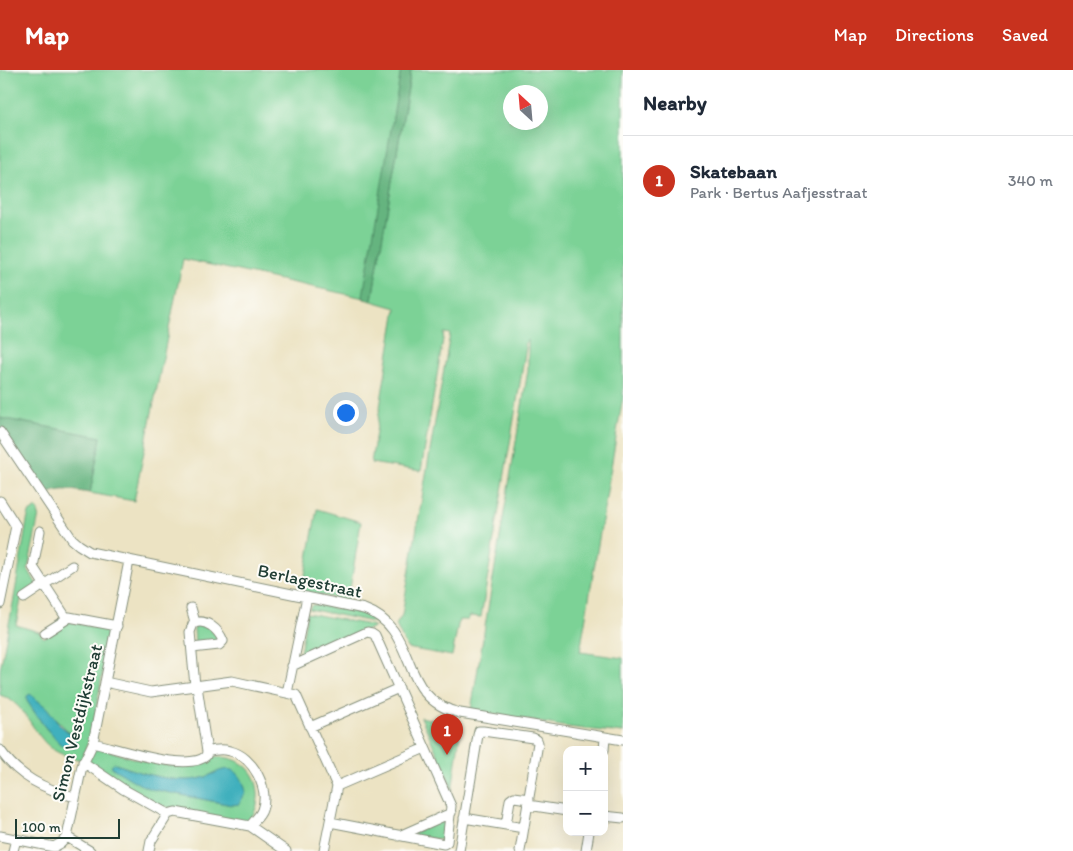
<!DOCTYPE html>
<html lang="en">
<head>
<meta charset="utf-8">
<style>
	body { margin:0; font-family:Itim,sans-serif; background:#f6f6f7; color:#1f2937 }
	.controls { position:absolute; right:15px; bottom:15px; display:grid; overflow:hidden; border-radius:10px; box-shadow:0 5px 20px #0002 }
	.controls button { width:45px; height:45px; display:grid; place-items:center; padding:0; border:0; border-bottom:1px solid #e0e1e3; background:#fff; color:#1f2937; font:25px sans-serif }
	.compass { position:absolute; left:503px; top:15px; width:45px; height:45px; border-radius:50%; background:#fff; box-shadow:0 5px 20px #0002; rotate:334deg }
	.scale { position:absolute; left:15px; bottom:12px; width:105px; box-sizing:border-box; padding-left:5px; border:2px solid #1f3d34; border-top:0; font-size:14px; line-height:18px; white-space:nowrap; color:#1f3d34; -webkit-text-stroke:4px #fdfcf7; paint-order:stroke }
	.you { position:absolute; left:345px; top:342px; width:18px; height:18px; margin:-12px; border:4px solid #fff; border-radius:50%; background:#1a73e8; box-shadow:0 0 0 8px #1a73e833 }
	.badge { display:grid; place-items:center; width:32px; height:32px; border-radius:50%; background:#c8321e; color:#fff; font-size:16px; font-weight:700 }
	.pin { position:absolute; translate:-50% -41px; filter:drop-shadow(0 1px 2px #0008) }
	.pin::after { content:''; position:absolute; top:26px; width:18px; height:15px; background:inherit; clip-path:polygon(0 0,100% 0,50% 100%) }
	.list { margin:0; padding:0; list-style:none }
	h2 { display:flex; justify-content:space-between; align-items:center; height:65px; margin:0; padding:0 20px; font-size:21px }
	h2 small { font-size:16px; font-weight:400; color:#747a83 }
	.list li { display:grid; grid-template-columns:32px 1fr auto; gap:15px; align-items:center; box-sizing:border-box; height:90px; padding:0 20px; border-top:1px solid #e0e1e3 }
	.list b { display:block; font-size:19px; white-space:nowrap }
	.list p { margin:0; font-size:16px; white-space:nowrap; color:#747a83 }
	.list em { font-size:16px; font-style:normal; color:#747a83 }
	.map { position:relative; flex:none; width:623px; height:781px; overflow:hidden }
	header { display:flex; align-items:center; gap:30px; box-sizing:border-box; height:70px; padding:0 25px; background:#c8321e; color:#fff }
	header strong { font-size:24px }
	nav { display:flex; gap:28px; margin-inline-start:auto; font-size:18px }
	main { display:flex }
	aside { flex:1; background:#fff }
	.map>svg:first-child { display:block }
	.green { fill:#7cd296; stroke:#4e8865; fill-rule:evenodd }
	.forest { fill:#65b47f; stroke:#42785a }
	.water { fill:#41b0bd; stroke:#307678 }
	.lines { fill:none; stroke-linecap:round; stroke-linejoin:round }
	.minor-casing { stroke:#86907c; stroke-width:11 }
	.minor { stroke:#fff; stroke-width:9 }
	.labels { text-anchor:middle; dominant-baseline:central; stroke-width:4; stroke-linejoin:round; paint-order:stroke }
	.street-label { font-size:18px; fill:#1f3d34; stroke:#fdfcf7 }
</style>
</head>
<body>
<header>
<strong>Map</strong>
<nav><a>Map</a><a>Directions</a><a>Saved</a></nav>
</header>
<main>
<div class="map">
<svg width="623" height="781" viewBox="0 0 623 781">
	<rect width="100%" height="100%" fill="#fdfcf7"/>
	<filter id="ink" filterUnits="userSpaceOnUse"><feTurbulence type="fractalNoise" baseFrequency=".02" numOctaves="2"/><feDisplacementMap in="SourceGraphic" scale="10" xChannelSelector="R" yChannelSelector="G"/><feConvolveMatrix kernelMatrix="1 2 1 2 8 2 1 2 1" color-interpolation-filters="sRGB"/></filter>
	<filter id="wash" filterUnits="userSpaceOnUse"><feTurbulence type="fractalNoise" baseFrequency=".0096" numOctaves="4" result="noise"/><feDisplacementMap in="SourceGraphic" scale="20" xChannelSelector="R" yChannelSelector="G"/><feGaussianBlur stdDeviation="1.12" result="paint"/><feColorMatrix in="noise" values="0 0 0 0 0 0 0 0 0 0 0 0 0 0 0 0 0 1.4 0 .05"/><feComposite in="paint" operator="in"/></filter>
	<g filter="url(#wash)">
		<rect width="100%" height="100%" fill="#ece3c3"/>
		<!-- green -->
		<path class="green" d="M0 0H401L364 228 183 189 134 431 90 423 101 367 0 348Z
			M411 0H623V326L580 582 623 588V663L567 657 471 640 528 300V270L524 274 526 277 481 547 470 546 468 550H459L452 586 407 578 396 555 402 545 450 264 444 263 421 401 371 393 396 238 368 230 372 229ZM510 22H540V52H510Z
			M37 438 39 445 28 499 37 515 22 525 16 555 39 562 44 568 67 551 110 561 92 662 81 690C71 687 60 685 51 678 31 662 26 633 0 625V600L14 528 27 451 29 443ZM27 631 55 648 75 668 61 675 44 656Z
			M317 439 361 452 348 531 302 521Z
			M312 535H316L360 543 374 547 388 559 380 554 372 552 309 539Z
			M307 543 370 555 374 557 299 589Z
			M196 555 209 557 220 571 199 575 195 573 194 559Z
			M421 647 461 656 452 721 450 713Z
			M101 678C126 686 191 710 210 686 221 687 232 687 241 693 261 704 264 737 247 752L180 741 160 735 88 694 94 679ZM114 693C137 702 178 715 202 708 207 707 212 704 216 702L239 734 232 735 151 719Z
			M446 748 444 770 415 766 414 763Z"/>
		<!-- forest -->
		<path class="forest" d="M401 0H411L372 229 368 230 364 229 363 226Z
			M0 348 101 367 90 423C75 421 60 416 47 425L0 358Z"/>
		<!-- water -->
		<path class="water" d="M30 624 47 638 60 655 75 668 77 675 75 678 61 675 44 656 27 631V626Z
			M114 693C136 702 178 715 202 708 212 706 221 697 232 700 241 703 244 714 246 722L239 734 232 735 151 719 139 714 114 699 111 696Z"/>
	</g>
	<g filter="url(#ink)">
		<g class="lines">
			<!-- minor casing -->
			<g class="minor-casing">
				<path id="minor" d="M0 362 72 469 79 475 90 482 364 539C421 559 395 628 460 643L623 670
					M0 431 16 456 0 534
					M40 461 33 497 67 549 69 547 117 556
					M24 528 72 496
					M191 538 195 552
					M45 563 67 549
					M192 578 219 575 223 571C219 560 205 547 193 554L190 562 195 616
					M292 596 367 562 372 563 375 565 451 736 447 772 444 774 330 752
					M105 612 151 622 232 611 296 625 337 716 324 781
					M197 616 207 682
					M287 623 307 527
					M310 657 399 618
					M93 673C116 678 188 703 206 686L207 682C214 680 223 679 230 681 253 686 270 719 262 740 260 746 254 751 250 756
					M0 680C19 707 44 719 75 727
					M604 680 605 668
					M83 692 123 719 168 744 175 742 250 756 286 781
					M337 716 425 678
					M528 735 567 741
					M604 746 623 748
					M464 748 524 758
					M506 755 510 730 514 727 529 729
					M0 766 54 777 61 773 67 767
					M399 766 451 743
					M13 781 16 769
					M90 781 67 767 82 696 93 673 129 491
					M149 781 151 771 168 744
					M459 781 478 665 479 661H483L533 668 537 670 538 673 520 781
					M586 781 589 762"/>
			</g>
			<!-- minor -->
			<use href="#minor" class="minor"/>
		</g>
	</g>
	<g class="labels">
		<!-- street labels -->
		<g class="street-label">
			<text transform="translate(310 511) rotate(12)">Berlagestraat</text>
			<text transform="translate(77 653) rotate(-76)">Simon Vestdijkstraat</text>
		</g>
	</g>
</svg>
<div class="controls">
<button>+</button>
<button>−</button>
</div>
<svg class="compass" viewBox="-18 -18 36 36"><path d="M0-13l5 13h-10z" fill="#e53935"/><path d="M0 13l5-13h-10z" fill="#747a83"/></svg>
<div class="scale">100 m</div>
<div class="you"></div>
<div class="pin badge" style="left:447px;top:685px">1</div>
</div>
<aside>
<h2>Nearby<small></small></h2>
<ul class="list">
<li><span class="badge">1</span><div><b>Skatebaan</b><p>Park · Bertus Aafjesstraat</p></div><em>340 m</em></li>
</ul>
</aside>
</main>
</body>
</html>
